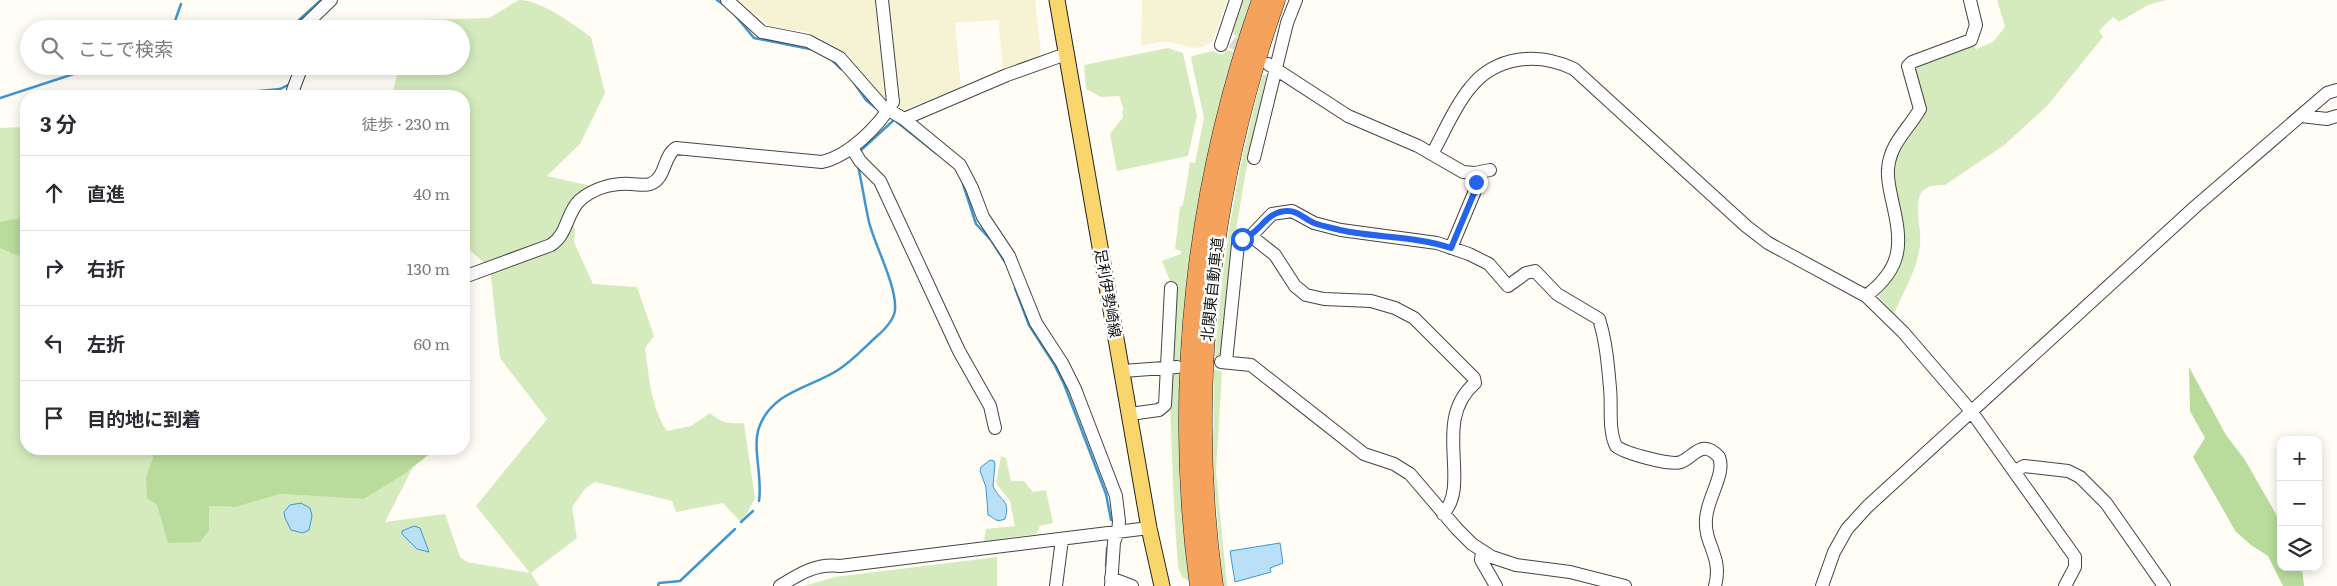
<!DOCTYPE html>
<html lang="ja">
<head>
<meta charset="utf-8">
<style>
	body { margin:0; font-family:Literata,"Noto Sans JP",serif; background:#f2f2f3; color:#2b2b33 }
	.controls { position:absolute; right:15px; bottom:15px; display:grid; overflow:hidden; border-radius:10px; box-shadow:0 2px 12px #0003 }
	.controls button { width:45px; height:45px; display:grid; place-items:center; padding:0; border:0; border-bottom:1px solid #e1e1e2; background:#fff; color:#2b2b33; font:25px sans-serif }
	.stop { position:absolute; width:15px; height:15px; margin:-11px; border:4px solid #2563eb; border-radius:50%; background:#fff }
	.stop.end { background:#2563eb; border-color:#fff; box-shadow:0 1px 5px #0008 }
	.list { margin:0; padding:0; list-style:none }
	h2 { display:flex; justify-content:space-between; align-items:center; height:65px; margin:0; padding:0 20px; font-size:21px }
	h2 small { font-size:16px; font-weight:400; color:#7c7c81 }
	.list li { display:grid; grid-template-columns:32px 1fr auto; gap:15px; align-items:center; box-sizing:border-box; height:75px; padding:0 20px; border-top:1px solid #e1e1e2 }
	.list b { display:block; font-size:19px; white-space:nowrap }
	.list em { font-size:16px; font-style:normal; color:#7c7c81 }
	.icon { flex:none; width:28px; height:28px; fill:none; stroke:currentColor; stroke-width:2; stroke-linecap:round; stroke-linejoin:round }
	.map { position:relative; flex:none; width:2337px; height:586px; overflow:hidden }
	.search { position:absolute; background:#fff; box-shadow:0 2px 12px #0003; left:20px; top:20px; width:450px; height:55px; display:flex; align-items:center; gap:12px; box-sizing:border-box; padding:0 18px; border-radius:28px; color:#7c7c81; font-size:19px }
	.panel { position:absolute; background:#fff; box-shadow:0 2px 12px #0003; left:20px; top:90px; width:450px; height:365px; border-radius:20px }
	.map>svg:first-child { display:block }
	.farmland { fill:#f6f3d4 }
	.green { fill:#d5ebbd }
	.forest { fill:#b9dc9c }
	.water { fill:#b9e0f7; stroke:#3f96cf }
	.lines { fill:none; stroke-linecap:round; stroke-linejoin:round }
	.stream { stroke:#3f96cf; stroke-width:2.5 }
	.minor-tunnel { stroke:#dbdad3; stroke-width:12; stroke-dasharray:12 6; stroke-linecap:butt }
	.minor-casing { stroke:#444; stroke-width:14 }
	.major-casing { stroke:#222; stroke-width:17 }
	.highway-casing { stroke:#222; stroke-width:19 }
	.minor { stroke:#fff; stroke-width:12 }
	.major { stroke:#f9d66b; stroke-width:15 }
	.highway { stroke:#f5a25d; stroke-width:18 }
	.route { stroke:#2563eb; stroke-width:6 }
	.labels { text-anchor:middle; dominant-baseline:central; stroke-width:5; stroke-linejoin:round; paint-order:stroke }
	.street-label { font-size:15px; fill:#111; stroke:#fff }
</style>
</head>
<body>
<div class="map">
<svg width="2337" height="586" viewBox="0 0 2337 586">
	<rect width="100%" height="100%" fill="#fffdf5"/>
	<!-- farmland -->
	<path class="farmland" d="M738 0H878L890 95 883 100 849 56 828 42 807 32 771 27Z
		M885 0H1035L1041 50 1038 58 1003 68 998 20 955 23 961 87 900 112Z
		M1142 0H1227L1213 41 1203 47 1193 48 1165 41 1141 46Z"/>
	<!-- green -->
	<path class="green" d="M519 0C541 0 573 24 591 37L605 93 580 144 547 176 591 186 572 221 575 230 574 242 593 284 637 287 654 336 645 348C649 377 651 407 667 431L691 426 710 413C721 423 729 424 744 423L755 498 746 515 740 521 723 503 676 512 672 501 595 482 585 489 572 507 577 538 531 573 539 586H0V128L26 127V449H187L209 506 236 507 280 494 364 499 413 467 385 522 445 514 460 557 467 562 530 573 476 506 547 419 500 358 490 268 464 245V96H392L399 66H461V29H417L422 20 489 18Z
		M1239 0H1251L1238 38C1225 29 1235 12 1239 0Z
		M1997 0H2166L2148 5 2119 22 2113 17 2099 31 2103 37 2047 106 2003 146 1945 185 1930 186 1922 191C1913 207 1922 227 1920 245 1918 268 1903 292 1894 314L1879 297V292L1896 269 1890 170 1900 135 1923 113 1914 67 1972 43 1976 49 1993 42 2005 27Z
		M1168 48 1183 53 1197 116 1188 156 1117 171 1110 134 1123 117 1122 111 1124 110 1119 96 1101 97 1086 89 1084 65Z
		M1228 50 1234 52C1204 152 1186 255 1180 360H1176L1171 356 1172 286 1162 261 1181 254V251L1175 249 1180 207 1183 205 1190 162 1195 163 1204 118 1191 58 1192 56 1213 51 1222 55Z
		M1263 74 1266 75 1268 81 1247 165 1237 224 1222 354 1218 358 1215 357C1222 260 1237 167 1263 74Z
		M1214 369 1222 372 1216 471 1227 586H1223L1213 466Z
		M1174 374H1179V474L1189 581 1182 577 1178 567 1174 507 1169 380Z
		M1001 456 1006 458 1011 481H1024L1033 492 1046 490 1053 523 1040 526 1036 534 984 541 986 529 1015 526 1010 501 996 483Z
		M997 557V586H804L835 577Z"/>
	<!-- forest -->
	<path class="forest" d="M26 217V259L0 248V222Z
		M2189 367 2226 435 2245 460 2281 523V567H2302L2304 586H2283L2268 556 2251 545 2236 532 2193 457 2205 438 2190 411Z
		M152 449H436L404 474 364 499 280 494 236 507 209 506V530L200 542 168 543 157 505 147 498 146 477 153 458Z"/>
	<!-- water -->
	<path class="water" d="M990 460 994 461 995 464 993 486C1000 502 1011 499 1005 519 995 523 995 518 988 515L986 487 980 471 981 467Z
		M301 503 310 508 312 516 309 530 303 533 291 530 285 518 284 512 290 505Z
		M414 526 420 528 429 552 417 549 402 534V531Z
		M1280 543 1283 563 1270 568 1271 572 1235 582 1230 551Z"/>
	<g class="lines">
		<!-- stream -->
		<path class="stream" d="M717 0 724 5
			M735 15 754 38 810 49
			M295 27 299 20 321 0
			M170 29 175 21 181 4
			M833 61 841 69
			M852 80 866 100 882 113
			M206 96 280 89 290 84
			M0 98 98 66
			M897 122 936 153
			M859 152 895 119
			M963 184 976 224 991 240 1005 262
			M1015 288 1029 325 1054 364 1064 384 1106 494 1111 520
			M759 501C763 476 751 446 760 425 774 391 810 388 838 370 852 361 864 348 876 337 883 331 894 320 895 310 897 286 875 246 869 222 865 204 862 184 858 166
			M741 522 753 511
			M1106 566 1107 548
			M658 586 659 583 680 581 735 529"/>
		<!-- minor-tunnel -->
		<path class="minor-tunnel" d="M1232 42 1251 54"/>
		<!-- minor casing -->
		<g class="minor-casing">
			<path id="minor" d="M727 0 762 32 808 41 840 58 882 106 904 119 960 165 972 188 983 217 1009 256 1036 323 1062 363 1075 389 1116 496 1119 521 1118 532 1114 542 1111 586
				M301 29 331 0
				M1221 45 1236 0
				M1268 64 1348 116 1418 146 1463 172 1475 173 1490 170
				M293 90 302 66
				M2301 116 2327 119 2337 116
				M904 119 1007 75 1066 54
				M852 148 860 161 880 181 959 351 990 406 995 428
				M1432 154C1444 133 1454 107 1470 88 1496 55 1539 52 1574 69L1746 226 1768 243 1866 296 1903 332 1971 411 2075 557V567L2065 586
				M1254 158 1287 23 1296 0
				M1251 236 1275 255 1295 286 1306 295 1324 299 1371 301 1395 308 1414 318 1474 378 1475 383C1431 421 1472 483 1443 514
				M1451 248 1477 186 1475 173
				M464 277 551 245C568 234 566 213 580 200 594 188 613 183 631 184 637 184 645 186 650 184 666 179 663 156 676 148L822 162C849 156 879 126 893 102L882 0
				M1866 296C1904 267 1902 243 1892 200 1890 190 1887 179 1888 169 1890 143 1908 130 1920 109L1908 66 1912 62 1971 40 1976 25 1970 0
				M1221 362 1251 365 1364 454 1394 464 1410 474 1457 529 1472 544 1492 557 1516 565 1570 572 1625 586
				M1226 362 1238 244 1239 240 1251 236 1272 214 1292 211 1314 223 1341 230 1437 243 1469 254 1489 264 1508 286 1526 273 1535 271 1557 294 1599 319C1606 341 1608 365 1610 388 1612 406 1608 430 1616 446 1624 453 1671 466 1681 462 1694 457 1702 438 1719 457 1726 474 1707 498 1706 519 1704 545 1723 556 1715 586
				M1123 371 1177 367
				M1130 414 1159 410 1165 405 1171 288
				M2015 471 2024 466 2068 471 2080 477 2106 503 2164 586
				M1482 551 1481 560 1496 586
				M1111 578 1132 586
				M780 586C799 574 816 563 840 566L1149 528
				M1056 586 1062 539
				M1822 586 1834 552 1847 529 1867 507 2196 206 2327 93 2337 90"/>
		</g>
		<!-- major casing -->
		<g class="major-casing">
			<path id="major" d="M1057 0 1149 528 1162 586"/>
		</g>
		<!-- highway casing -->
		<g class="highway-casing">
			<path id="highway" d="M1199 586C1172 390 1195 186 1261 0
				M1214 586C1187 389 1210 187 1276 0"/>
		</g>
		<!-- minor -->
		<use href="#minor" class="minor"/>
		<!-- major -->
		<use href="#major" class="major"/>
		<!-- highway -->
		<use href="#highway" class="highway"/>
	</g>
	<g class="lines">
		<!-- route -->
		<path class="route" d="M1242 239C1260 234 1265 212 1286 211 1298 210 1304 219 1314 223 1322 226 1332 228 1340 230 1377 238 1415 236 1451 248L1477 186 1476 182"/>
	</g>
	<g class="labels">
		<!-- street labels -->
		<g class="street-label">
			<text transform="translate(1211 289) rotate(-84)">北関東自動車道</text>
			<text transform="translate(1109 293) rotate(80)">足利伊勢崎線</text>
		</g>
	</g>
</svg>
<div class="controls">
<button>+</button>
<button>−</button>
<button><svg class="icon" aria-label="layers" viewBox="0 0 24 24"><path d="M12 4l9 5-9 5-9-5zM3 14l9 5 9-5"/></svg></button>
</div>
<div class="stop" style="left:1242px;top:239px"></div>
<div class="stop end" style="left:1476px;top:182px"></div>
<div class="search"><svg class="icon" aria-label="search" viewBox="0 0 24 24"><circle cx="10" cy="10" r="6"/><path d="M15 15l6 6"/></svg>ここで検索</div>
<section class="panel">
<h2>3 分<small>徒歩 · 230 m</small></h2>
<ul class="list">
<li><svg class="icon" aria-label="ahead" viewBox="0 0 24 24"><path d="M12 20V5M6 11l6-6 6 6"/></svg><div><b>直進</b></div><em>40 m</em></li>
<li><svg class="icon" aria-label="right" viewBox="0 0 24 24"><path d="M7 20v-9h11M14 6l5 5-5 5"/></svg><div><b>右折</b></div><em>130 m</em></li>
<li><svg class="icon" aria-label="left" viewBox="0 0 24 24"><path d="M17 20v-9H6M10 6l-5 5 5 5"/></svg><div><b>左折</b></div><em>60 m</em></li>
<li><svg class="icon" aria-label="arrive" viewBox="0 0 24 24"><path d="M6 21V4h12l-3 4 3 4H6"/></svg><div><b>目的地に到着</b></div></li>
</ul>
</section>
</div>
</body>
</html>
